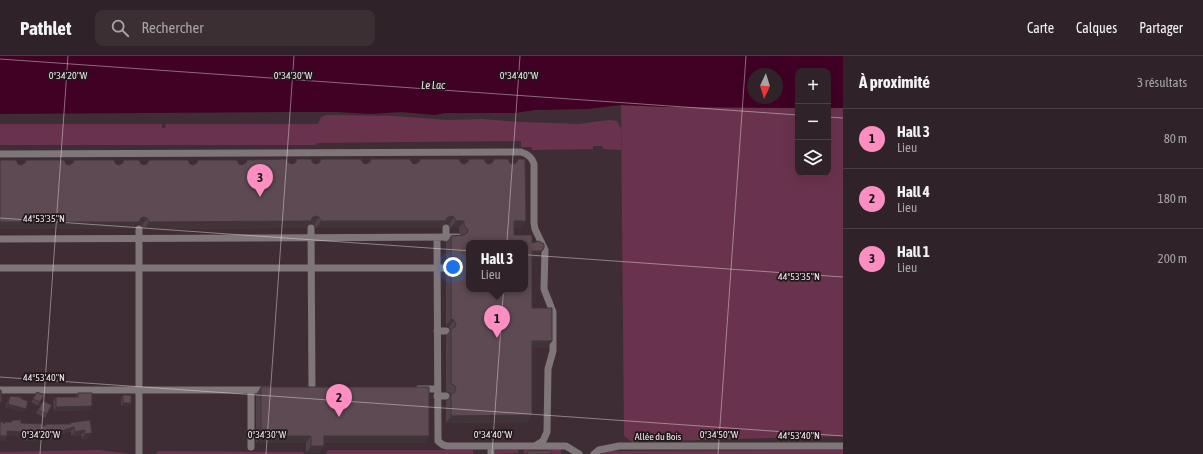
<!DOCTYPE html>
<html lang="fr">
<head>
<meta charset="utf-8">
<style>
	body { margin:0; font-family:"Asap Condensed",sans-serif; background:#3b2f34; color:#f1f3f6 }
	.controls { position:absolute; right:12px; top:12px; display:grid; overflow:hidden; border-radius:8px; box-shadow:0 4px 16px #0002 }
	.controls button { width:36px; height:36px; display:grid; place-items:center; padding:0; border:0; border-bottom:1px solid #4a3f45; background:#2f2228; color:#f1f3f6; font:20px sans-serif }
	.compass { position:absolute; left:747px; top:12px; width:36px; height:36px; border-radius:50%; background:#2f2228; box-shadow:0 4px 16px #0002; rotate:184deg }
	.you { position:absolute; left:453px; top:211px; width:14px; height:14px; margin:-10px; border:3px solid #fff; border-radius:50%; background:#1a73e8; box-shadow:0 0 0 6px #1a73e833 }
	.badge { display:grid; place-items:center; width:26px; height:26px; border-radius:50%; background:#fd8ec1; color:#111; font-size:13px; font-weight:700 }
	.pin { position:absolute; translate:-50% -33px; filter:drop-shadow(0 1px 2px #0008) }
	.pin::after { content:''; position:absolute; top:21px; width:14px; height:12px; background:inherit; clip-path:polygon(0 0,100% 0,50% 100%) }
	.popup { position:absolute; left:466px; top:184px; width:62px; height:52px; box-sizing:border-box; display:grid; place-content:center; border-radius:8px; background:#2f2228; filter:drop-shadow(0 1px 3px #0005); font-size:13px; white-space:nowrap; color:#a7a4a8 }
	.popup b { font-size:15px; color:#f1f3f6 }
	.popup::after { content:''; position:absolute; left:50%; top:100%; margin-left:-8px; border:8px solid transparent; border-top-color:#2f2228 }
	.list { margin:0; padding:0; list-style:none }
	h2 { display:flex; justify-content:space-between; align-items:center; height:52px; margin:0; padding:0 16px; font-size:17px }
	h2 small { font-size:13px; font-weight:400; color:#a7a4a8 }
	.list li { display:grid; grid-template-columns:26px 1fr auto; gap:12px; align-items:center; box-sizing:border-box; height:60px; padding:0 16px; border-top:1px solid #4a3f45 }
	.list b { display:block; font-size:15px; white-space:nowrap }
	.list p { margin:0; font-size:13px; white-space:nowrap; color:#a7a4a8 }
	.list em { font-size:13px; font-style:normal; color:#a7a4a8 }
	.icon { flex:none; width:22px; height:22px; fill:none; stroke:currentColor; stroke-width:2; stroke-linecap:round; stroke-linejoin:round }
	.map { position:relative; flex:none; width:843px; height:398px; overflow:hidden }
	header { display:flex; align-items:center; gap:24px; box-sizing:border-box; height:56px; padding:0 20px; background:#2f2228; border-bottom:1px solid #4a3f45 }
	header strong { font-size:19px }
	nav { display:flex; gap:22px; margin-inline-start:auto; font-size:14px }
	.search { width:280px; height:36px; background:#3b2f34; display:flex; align-items:center; gap:10px; box-sizing:border-box; padding:0 14px; border-radius:8px; color:#a7a4a8; font-size:15px }
	main { display:flex }
	aside { flex:1; background:#2f2228 }
	.map>svg:first-child { display:block }
	.green { fill:#6a334d }
	.water { fill:#400125; fill-rule:evenodd }
	.lines { fill:none; stroke-linecap:round; stroke-linejoin:round }
	.minor { stroke:#7f7679; stroke-width:7 }
	.wall { fill:#504047 }
	.shaded-wall { fill:#413439 }
	.building { fill:#5d4a52; stroke:#413439; fill-rule:evenodd }
	.ticks { fill:none; stroke:#f2e6eb; stroke-width:1; stroke-opacity:0.45 }
	.labels { text-anchor:middle; dominant-baseline:central; stroke-width:3.5; stroke-linejoin:round; paint-order:stroke }
	.street-label { font-size:10px; fill:#f2e6eb; stroke:#20181b }
	.water-label { font-size:11px; font-style:italic; fill:#f3dee6; stroke:#20181b }
	.ticks-label { font-size:10px; text-anchor:middle; fill:#f2e6eb; stroke:#20181b; stroke-width:3.5; stroke-linejoin:round; paint-order:stroke }
</style>
</head>
<body>
<header>
<strong>Pathlet</strong>
<div class="search"><svg class="icon" aria-label="search" viewBox="0 0 24 24"><circle cx="10" cy="10" r="6"/><path d="M15 15l6 6"/></svg>Rechercher</div>
<nav><a>Carte</a><a>Calques</a><a>Partager</a></nav>
</header>
<main>
<div class="map">
<svg width="843" height="398" viewBox="0 0 843 398">
	<rect width="100%" height="100%" fill="#3f2d35"/>
	<!-- green -->
	<path class="green" d="M621 49 668 51 798 52V117H828V52H843V380L632 386 624 380Z
		M326 59 393 60 449 64 481 63 520 66 579 68 609 64 617 65 621 73V94L603 93 602 90H593V93L532 94V91H521V85L317 87 316 89H0V68H162V72H165L166 68H318L321 61Z
		M561 393V398L524 397V394Z
		M99 394 130 398H0V396Z
		M329 394H473V398H326L327 395Z
		M495 394H518V397L495 398Z
		M843 394V398H599L611 395Z
		M158 395 303 396 304 398H156Z"/>
	<!-- water -->
	<path class="water" d="M0 0H843V52H828V15H798V52L668 51 621 49 588 53 535 54 515 57H445L435 59 401 56 370 58 338 56H285L0 58ZM753 18H777V42H753Z"/>
	<g class="lines">
		<!-- minor -->
		<path class="minor" d="M0 98 521 96C528 98 532 101 534 108V167L535 173 545 194 544 233 553 256V295L548 313 547 376 543 385 535 390
			M311 172 312 334
			M446 172V182
			M139 173V398
			M437 182 438 385 443 389 447 390H566L579 398
			M0 183 458 181
			M0 212H446
			M437 275H446
			M419 333H437
			M0 334H269
			M251 334V391
			M437 340H446
			M491 398V390
			M594 398 599 394 619 390H843"/>
	</g>
	<!-- wall -->
	<path class="wall" d="M297 103 316 108 318 107 321 103 363 107 366 108 368 107 371 103 412 107 415 108 417 107 420 103 461 107 464 108 466 107 469 103 489 108 491 107 494 103 513 108 515 107 518 103 521 172H514V179L532 187 537 202H532V252L552 285 547 292H532V359L527 366 446 367V345L451 339 450 337 446 335V280L450 274 449 271 446 270V217L450 211 449 208 446 207V187L451 180 462 179 459 176V172H451L449 168 446 167 444 168 441 172H316L314 168 311 167 309 168 306 172 144 173 142 169 139 168 137 169 134 173H0V104L21 109 23 108 26 104 66 108 69 109 71 108 74 104 116 108 119 109 121 108 124 104 144 109 146 108 149 104 190 108 193 109 195 108 198 104 242 109 244 108 247 104 289 107 292 108 294 107Z
		M261 331 425 387H324L319 397H306V387H256V338Z
		M37 336 40 346 38 350 31 346Z
		M78 337 90 354 54 355 53 345 56 341H76V340Z
		M123 339 129 350H121V343Z
		M10 340 23 356 5 351 8 344Z
		M43 345 47 358 45 362 36 357Z
		M12 364 21 367 42 371 67 368 68 367 90 364 89 382 82 383 81 379 71 380V375L51 382V379L47 380 46 379 34 385 22 384V380H7L4 385 0 366 4 368 11 366Z"/>
	<!-- shaded-wall -->
	<path class="shaded-wall" d="M315 160 319 161 314 168 311 167 309 168 306 172 144 173 149 166 312 162Z
		M450 160 454 161 449 168 446 167 444 168 441 172H316L321 165 447 162Z
		M144 161 147 162 142 169 139 168 137 169 134 173H0V166L141 162Z
		M456 165H464L459 172H451Z
		M514 165H526L521 172H509Z
		M544 192 537 202H527L532 195Z
		M451 200 454 201 449 208 446 207Z
		M451 263 454 264 449 271 446 270Z
		M532 285H552L547 292H527Z
		M123 347H131L129 350H121Z
		M8 348 26 353 23 356 5 351Z
		M92 350 90 354 54 355 56 351Z
		M532 359 527 366 446 367 451 360Z
		M74 371 71 375 51 382 55 377Z
		M50 374 46 379 34 385 22 384 25 380Z
		M54 374 51 379 47 380 50 376Z
		M85 374 81 379 71 380 75 376Z
		M7 375 25 376 22 380H4Z
		M92 377 89 382 82 383 85 378Z
		M0 380H7L4 385H0Z
		M261 380H311L306 387H256Z
		M324 380H429L425 387H319Z
		M311 390H324L319 397H306Z"/>
	<!-- building -->
	<path class="building" d="M287 103 289 107 292 108 295 107 297 103H311L313 107 316 108 319 107 321 103H361L363 107 366 108 370 106 371 103H410L412 107 415 108 419 106 420 103H459L461 107 464 108 468 106 469 103H484L486 107 489 108 493 106 494 103H508L510 107 513 108 517 106 518 103H525L526 165H514V179H532V187L539 185 544 188V192L542 195H532V252H552V285H532V359L451 360V338L454 337 456 333 455 330 451 328V273L455 271 456 268 454 264 451 263V210L455 208 456 205 454 201 451 200V180L464 179 467 177 468 174 464 169V165H456L454 161 450 160 447 162 446 165H321L319 161 315 160 312 162 311 165 149 166 147 162 144 161 141 162 139 166H0V104H16L18 108 21 109 25 107 26 104H64L66 108 69 109 73 107 74 104H114L116 108 119 109 123 107 124 104H139L141 108 144 109 148 107 149 104H188L190 108 193 109 197 107 198 104H237L239 108 242 109 246 107 247 104ZM469 187H525V233H469Z
		M261 331H429V380H324V390H311V380H261Z
		M0 334H1L2 346H0Z
		M37 336 44 339 40 346 33 343Z
		M78 337H92V350L56 351V341H78Z
		M123 339H131V347H123Z
		M10 340 20 341 22 343 28 345 26 353 8 348Z
		M43 345 52 349 47 358 38 354Z
		M0 362V366H4V368L5 366H12V364H21V367L43 368 42 371 47 368H71L68 367 90 364 92 377 85 378V374L75 376 74 371 55 377 54 374 50 376V374L37 380H25V376L7 375V380H0Z
		M527 395H551V398H527Z"/>
	<!-- ticks -->
	<path class="ticks" d="M0 3 798 59M828 61 843 62M0 162 843 221M0 321 843 380M40 398 68 0M266 398 294 0M492 398 520 0M718 398 746 0"/>
	<g class="labels">
		<!-- street labels -->
		<g class="street-label">
			<text x="658" y="380">Allée du Bois</text>
		</g>
		<!-- water labels -->
		<g class="water-label">
			<text x="433" y="29">Le Lac</text>
		</g>
	</g>
	<g class="ticks-label">
		<text x="68" y="23">0°34'20"W</text>
		<text x="293" y="23">0°34'30"W</text>
		<text x="519" y="23">0°34'40"W</text>
		<text x="44" y="166">44°53'35"N</text>
		<text x="799" y="224">44°53'35"N</text>
		<text x="44" y="325">44°53'40"N</text>
		<text x="41" y="382">0°34'20"W</text>
		<text x="267" y="382">0°34'30"W</text>
		<text x="493" y="382">0°34'40"W</text>
		<text x="719" y="382">0°34'50"W</text>
		<text x="799" y="383">44°53'40"N</text>
	</g>
</svg>
<div class="controls">
<button>+</button>
<button>−</button>
<button><svg class="icon" aria-label="layers" viewBox="0 0 24 24"><path d="M12 4l9 5-9 5-9-5zM3 14l9 5 9-5"/></svg></button>
</div>
<svg class="compass" viewBox="-18 -18 36 36"><path d="M0-13l5 13h-10z" fill="#e53935"/><path d="M0 13l5-13h-10z" fill="#a7a4a8"/></svg>
<div class="you"></div>
<div class="pin badge" style="left:497px;top:282px">1</div>
<div class="popup"><b>Hall 3</b>Lieu</div>
<div class="pin badge" style="left:339px;top:361px">2</div>
<div class="pin badge" style="left:260px;top:141px">3</div>
</div>
<aside>
<h2>À proximité<small>3 résultats</small></h2>
<ul class="list">
<li><span class="badge">1</span><div><b>Hall 3</b><p>Lieu</p></div><em>80 m</em></li>
<li><span class="badge">2</span><div><b>Hall 4</b><p>Lieu</p></div><em>180 m</em></li>
<li><span class="badge">3</span><div><b>Hall 1</b><p>Lieu</p></div><em>200 m</em></li>
</ul>
</aside>
</main>
</body>
</html>
